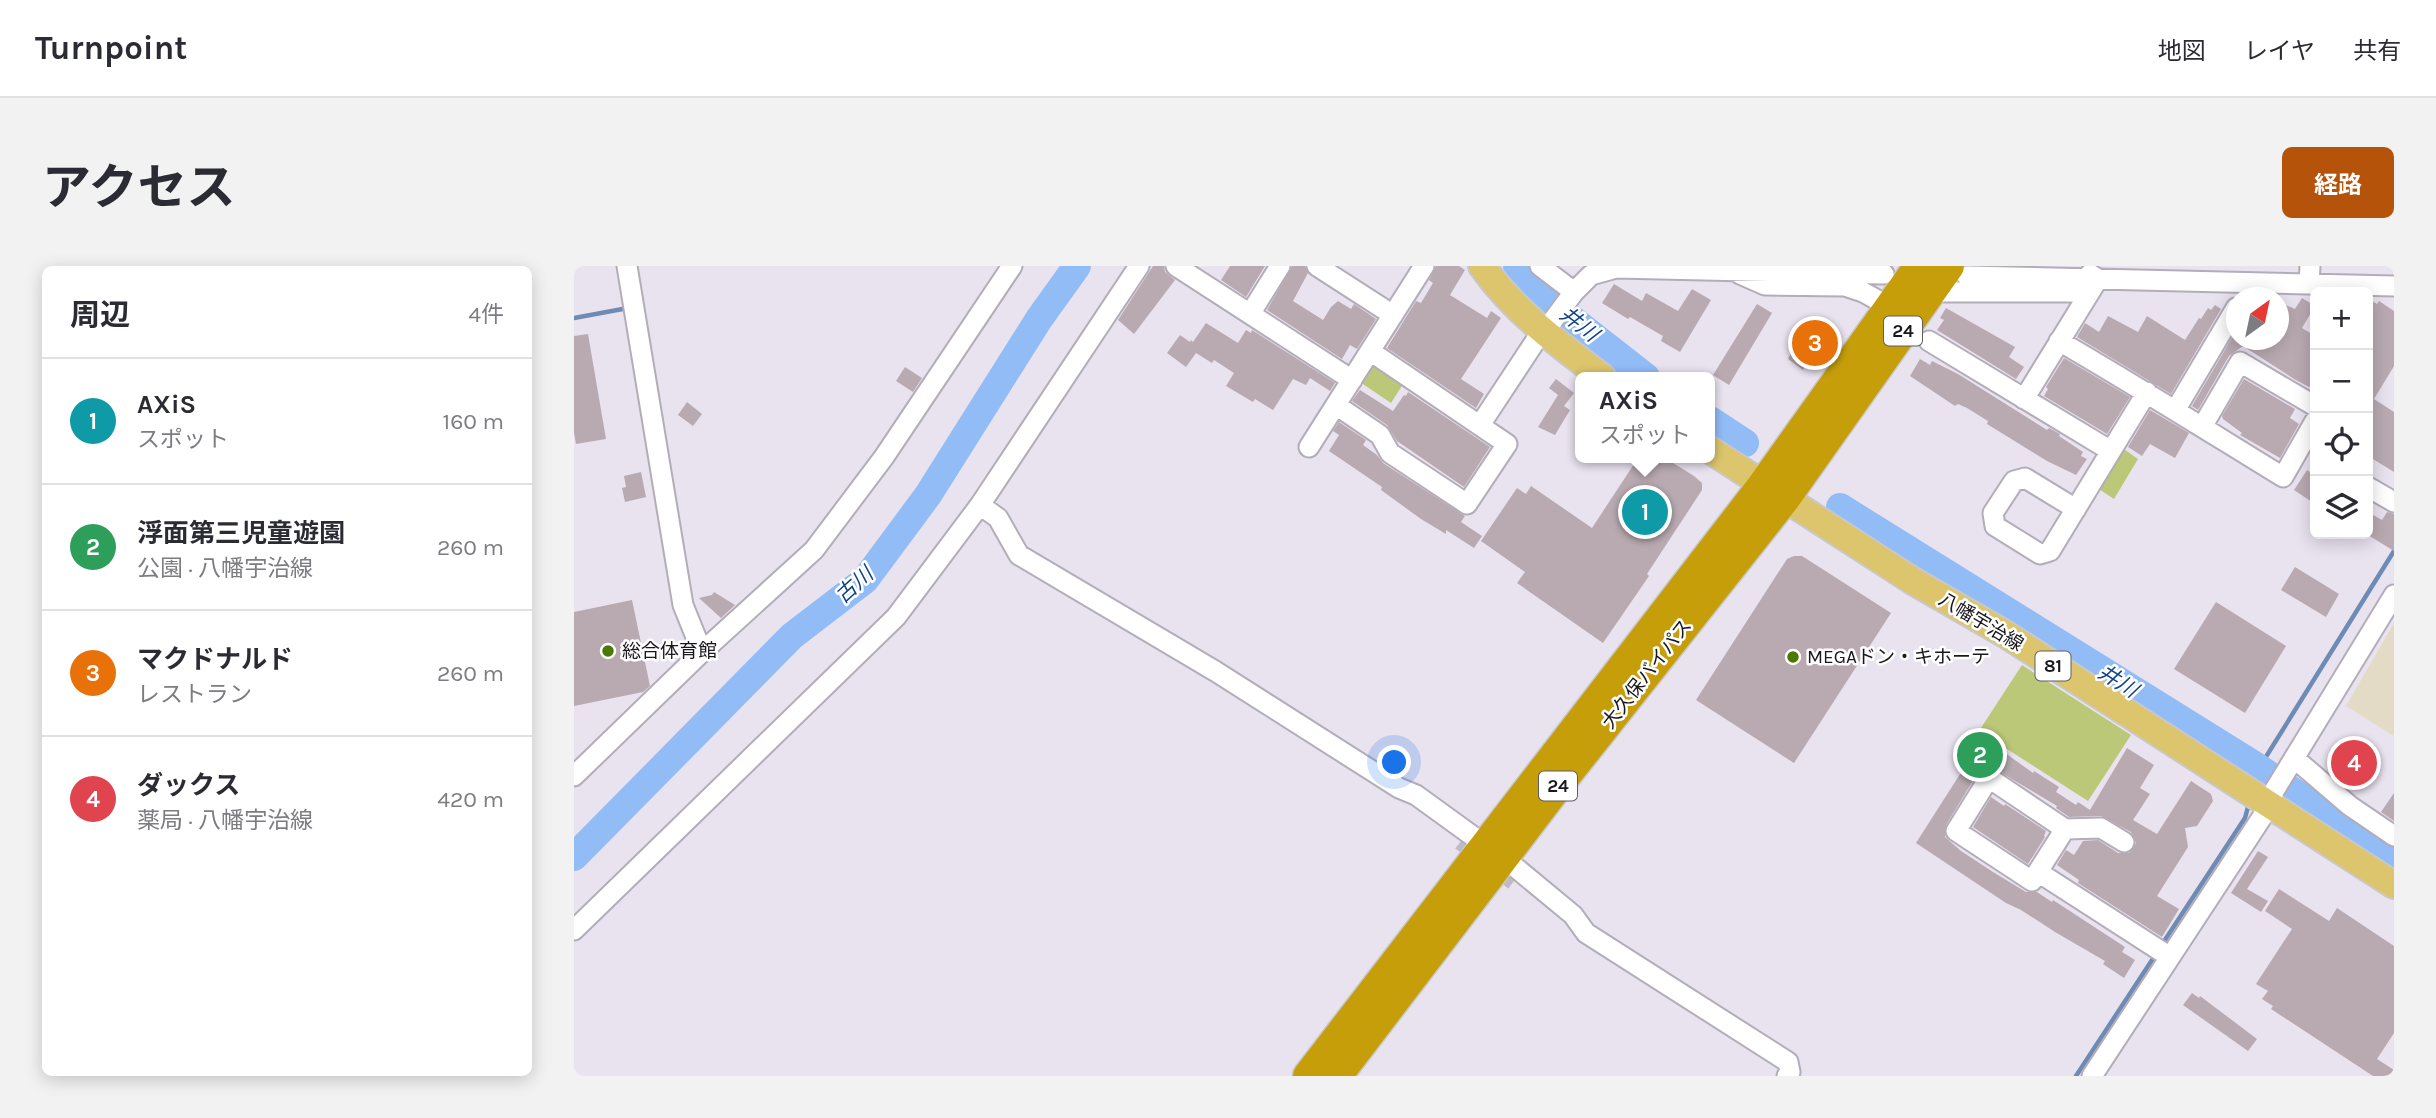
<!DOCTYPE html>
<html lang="ja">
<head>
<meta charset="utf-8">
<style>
	body { margin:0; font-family:Karla,"Noto Sans JP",sans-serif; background:#f2f2f3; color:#2b2b33 }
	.controls { position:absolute; right:21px; top:21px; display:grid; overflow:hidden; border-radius:10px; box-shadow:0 4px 18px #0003 }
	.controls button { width:63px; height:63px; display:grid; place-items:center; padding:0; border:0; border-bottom:2px solid #e1e1e2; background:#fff; color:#2b2b33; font:35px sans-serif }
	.compass { position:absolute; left:1652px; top:21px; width:63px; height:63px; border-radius:50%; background:#fff; box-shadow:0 4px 18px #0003; rotate:33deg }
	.you { position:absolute; left:821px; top:497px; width:24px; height:24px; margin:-18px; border:5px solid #fff; border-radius:50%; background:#1a73e8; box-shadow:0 0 0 10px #1a73e833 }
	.badge { display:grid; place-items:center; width:46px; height:46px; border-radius:50%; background:#b45309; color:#fff; font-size:23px; font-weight:700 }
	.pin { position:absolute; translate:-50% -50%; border:4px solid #fff; box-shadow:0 2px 7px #0006 }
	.popup { position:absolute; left:1001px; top:106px; width:140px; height:91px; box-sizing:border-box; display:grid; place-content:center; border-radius:10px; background:#fff; filter:drop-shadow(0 2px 5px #0005); font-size:23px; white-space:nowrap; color:#7c7c81 }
	.popup b { font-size:26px; color:#2b2b33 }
	.popup::after { content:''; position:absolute; left:50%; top:100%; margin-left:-14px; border:14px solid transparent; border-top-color:#fff }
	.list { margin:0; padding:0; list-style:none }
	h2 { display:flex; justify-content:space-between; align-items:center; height:91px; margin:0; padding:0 28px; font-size:30px }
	h2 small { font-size:23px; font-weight:400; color:#7c7c81 }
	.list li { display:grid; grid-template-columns:46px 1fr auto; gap:21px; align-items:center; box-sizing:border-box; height:126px; padding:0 28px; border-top:2px solid #e1e1e2 }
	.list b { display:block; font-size:26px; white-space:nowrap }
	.list p { margin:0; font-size:23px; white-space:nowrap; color:#7c7c81 }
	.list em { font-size:23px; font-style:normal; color:#7c7c81 }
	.icon { flex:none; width:38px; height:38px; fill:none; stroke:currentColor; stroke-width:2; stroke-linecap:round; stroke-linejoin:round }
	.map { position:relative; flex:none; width:1820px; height:810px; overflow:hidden; border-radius:10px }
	header { display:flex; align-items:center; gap:42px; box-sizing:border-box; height:98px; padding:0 35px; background:#fff; border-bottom:2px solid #e1e1e2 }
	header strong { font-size:33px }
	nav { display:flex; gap:38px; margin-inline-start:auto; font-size:24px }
	.intro { display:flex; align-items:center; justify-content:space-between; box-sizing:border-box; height:168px; padding:0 42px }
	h1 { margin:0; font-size:49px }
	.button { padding:18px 32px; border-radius:10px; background:#b45309; color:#fff; font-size:24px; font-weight:700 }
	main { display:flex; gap:42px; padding:0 42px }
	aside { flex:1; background:#fff; border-radius:10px; box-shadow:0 4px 18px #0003 }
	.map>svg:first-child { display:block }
	.industrial { fill:#e4dbc6 }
	.green { fill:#bac877 }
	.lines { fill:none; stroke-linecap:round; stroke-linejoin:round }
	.stream { stroke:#6e8bb5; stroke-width:4.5 }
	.river { stroke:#92bcf6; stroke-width:28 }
	.building { fill:#b9aab1 }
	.minor-tunnel { stroke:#c0bac5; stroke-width:19; stroke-dasharray:19 10; stroke-linecap:butt }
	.minor-casing { stroke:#b3acb9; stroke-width:23 }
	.major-casing { stroke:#c8c8c9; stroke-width:30 }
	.highway-casing { stroke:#c8c8c9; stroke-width:33 }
	.minor { stroke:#fff; stroke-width:19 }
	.major { stroke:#dcc56c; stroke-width:26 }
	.highway { stroke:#c59e0a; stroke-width:30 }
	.poi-dot { fill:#4a7900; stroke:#fff; stroke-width:2.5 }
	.labels { text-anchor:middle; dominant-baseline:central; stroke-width:5; stroke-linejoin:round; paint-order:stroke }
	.shield { fill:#fff; stroke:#5f5d61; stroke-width:2 }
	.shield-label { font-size:18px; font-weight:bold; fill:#1b181d }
	.street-label { font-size:19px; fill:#1b181d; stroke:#fff }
	.poi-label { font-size:19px; fill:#1b181d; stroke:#fff; text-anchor:start }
	.water-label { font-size:21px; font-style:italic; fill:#124585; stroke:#fff }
</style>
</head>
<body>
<header>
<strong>Turnpoint</strong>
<nav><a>地図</a><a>レイヤ</a><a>共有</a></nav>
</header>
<div class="intro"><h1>アクセス</h1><a class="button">経路</a></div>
<main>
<aside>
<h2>周辺<small>4件</small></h2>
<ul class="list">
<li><span class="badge" style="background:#0f9aa8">1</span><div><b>AXiS</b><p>スポット</p></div><em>160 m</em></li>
<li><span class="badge" style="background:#2e9e5b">2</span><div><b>浮面第三児童遊園</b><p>公園 · 八幡宇治線</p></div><em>260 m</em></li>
<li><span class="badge" style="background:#e8710a">3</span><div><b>マクドナルド</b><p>レストラン</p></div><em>260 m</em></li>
<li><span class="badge" style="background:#e0444e">4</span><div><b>ダックス</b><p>薬局 · 八幡宇治線</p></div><em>420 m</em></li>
</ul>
</aside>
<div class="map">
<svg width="1820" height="810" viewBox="0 0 1820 810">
	<rect width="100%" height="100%" fill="#e9e2ef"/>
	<!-- industrial -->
	<path class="industrial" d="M1820 357V470L1772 440Z"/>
	<!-- green -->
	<path class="green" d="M797 92 831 115 817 137 783 114Z
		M1547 181 1564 193 1540 233 1522 221Z
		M1448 399 1557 469 1514 535 1405 465Z
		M1405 470 1423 482 1406 507 1388 495Z"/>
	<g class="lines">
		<!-- stream -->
		<path class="stream" d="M0 52 54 42
			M1681 514 1685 502 1820 285
			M1587 680 1671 552 1674 541
			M1502 810 1582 688"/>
		<!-- river -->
		<path class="river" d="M943 0 971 32 1072 111
			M1136 154 1171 177
			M1266 241 1685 502 1820 594
			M0 591 218 370 291 314 354 229 465 53 503 0"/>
	</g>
	<!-- building -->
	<path class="building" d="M579 0H590L591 6 601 14 560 68 544 54Z
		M656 0H691L672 31 647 14Z
		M718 0H731L734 7 719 35 749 54 757 41 764 35 777 43 780 38 802 53 783 83 776 79 768 93 693 44Z
		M862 0H885L891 4 876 29 913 52 917 45 927 52 887 113 910 128 902 142 813 82 842 35 847 37 859 17 855 14Z
		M1040 18 1068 35 1072 27 1104 45 1118 23 1137 34 1106 86 1087 75 1089 70 1056 51 1054 53 1028 37Z
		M1728 32 1741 40 1728 62 1741 70V122L1737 119 1735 121 1720 113 1669 80 1655 90 1624 144 1618 140 1662 65V74H1704V36L1721 43Z
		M1798 35 1803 38 1805 35 1820 45V100L1800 133 1820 146V206L1794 190V42Z
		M1183 38 1198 47 1155 119 1139 109Z
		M1641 39 1647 43 1597 128 1503 71 1511 57 1525 66 1534 50 1564 66 1573 50 1611 74 1625 52 1627 53 1634 42 1637 44Z
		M1372 42 1441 81 1435 91 1450 101 1442 113 1363 64 1370 54 1366 52Z
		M1242 53 1266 70 1243 103 1234 97 1229 104 1214 93 1227 68 1230 70Z
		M632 57 664 77 672 64 677 67 678 64 761 117 756 125 736 112 732 119 719 113 699 144 681 133 679 136 652 120 660 107 640 94 638 97 622 87 612 101 593 87 606 69 616 76 617 74 619 76Z
		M14 68 32 173 2 178 0 167V70Z
		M1490 92 1556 131 1533 168 1470 130 1474 123 1472 121Z
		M1346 93 1356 99 1358 95 1384 108 1473 164 1475 162 1486 168 1485 170 1509 186 1507 190 1513 193 1502 209 1473 195 1413 158 1414 155 1393 142 1384 138 1381 140 1336 110Z
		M331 101 348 112 339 126 322 115Z
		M982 113 1000 127 990 140 996 144 981 169 964 161 984 129 975 122Z
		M1670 113 1721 143 1716 152 1725 158 1706 192 1666 169 1668 167 1649 153 1648 150Z
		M786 124 819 145 830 129 832 130 834 126 916 181 890 221 823 175 813 159 778 135Z
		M113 136 128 148 119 160 104 149Z
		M1576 144 1615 167 1601 192 1576 178 1568 190 1554 181Z
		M765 156 792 174 789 179 803 189 809 197 891 250 887 256 908 270 900 282 872 264V268L847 253 807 224 808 221 755 185 765 169 759 165Z
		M1064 192H1091L1120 210 1128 217V224L1073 308 1075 310 1029 377 943 317 951 306 907 275 943 222 952 228 957 220 1018 262Z
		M1733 204 1741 209V238L1720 224Z
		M67 206 72 231 51 236 48 222 52 221 50 210Z
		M1794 246 1808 254 1813 246 1820 248V285L1794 269Z
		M1220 290H1228L1317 347 1220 497 1122 434 1213 293Z
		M1721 301 1765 328 1752 351 1707 324Z
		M140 326 161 339 147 352 125 332 138 329Z
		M58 334 76 420 69 426 0 440V346Z
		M1642 336 1712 380 1671 447 1600 403Z
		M1553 482 1580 499 1566 522 1576 528 1559 554 1583 568 1617 515 1637 528 1639 535 1623 560 1611 562 1614 581 1583 630 1605 643 1588 671 1504 617 1505 614 1483 599 1492 584 1500 589 1509 575 1524 574 1544 587H1555L1562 577 1557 566 1527 550 1495 551 1482 542 1483 540 1416 500 1427 484 1459 507 1460 505 1485 521 1482 526 1502 539 1504 536 1516 544Z
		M1388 505 1400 513 1372 559 1371 571 1387 585 1419 606 1452 626H1463L1478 636 1479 634 1551 681 1548 686 1561 694 1550 712 1529 698 1531 695 1481 666 1447 644 1432 637 1342 577Z
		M1820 527V555L1807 546Z
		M1417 531 1430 540 1431 538 1472 565 1470 570 1471 571 1454 598 1399 561Z
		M1684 585 1694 591 1673 623 1694 635 1687 646 1657 627Z
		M1705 623 1755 655 1763 642 1820 680V767L1803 793 1820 804V810H1799L1697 743 1699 740 1688 733 1694 725 1682 718 1718 663 1691 645Z
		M1618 727 1625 732 1626 730 1683 773 1674 785 1609 739Z"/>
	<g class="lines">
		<!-- minor-tunnel -->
		<path class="minor-tunnel" d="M887 575 940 615"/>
		<!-- minor casing -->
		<g class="minor-casing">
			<path id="minor" d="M53 0 109 339 128 386
				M602 0 778 114
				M743 0 819 49
				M966 0 1000 26
				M1166 8 1191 19 1271 20 1289 26 1316 41
				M1393 10 1820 20
				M1735 18 1736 0
				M1357 26H1515
				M676 48 706 0
				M1355 75 1537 185
				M1485 75C1561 119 1634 165 1709 211L1741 155
				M1450 133 1524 13 1516 8
				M762 139 806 169 816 187 893 238 933 178 796 85
				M1602 143 1662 42
				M906 159 968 65 977 57 1000 26 1017 9 1042 2 1310 8
				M1628 161 1666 96 1741 140
				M735 181 850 0
				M1794 221 1820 236
				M406 239 424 252 445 289 641 405 825 522 842 529 911 579
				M1502 243 1451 212 1440 215 1419 247 1421 260 1466 288 1476 285 1573 126
				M1720 492 1776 540 1820 570
				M0 510 128 386 240 284 310 191 438 0
				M1491 563 1458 615 1382 565 1415 512 1491 563 1527 562 1550 576
				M930 592 999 649 1012 667 1214 796 1216 806 1213 810
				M1464 606 1596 691
				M0 664 322 351 406 239 565 0
				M1518 810 1696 539 1700 525 1820 329"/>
		</g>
		<!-- major casing -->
		<g class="major-casing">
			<path id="major" d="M908 0C940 45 984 78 1028 111
				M1136 184 1339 315 1431 368 1820 619"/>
		</g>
		<!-- highway casing -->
		<g class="highway-casing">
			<path id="highway" d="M734 810 1188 220 1345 0
				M763 810 994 507 1210 234 1375 0"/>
		</g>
		<!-- minor -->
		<use href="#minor" class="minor"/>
		<!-- major -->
		<use href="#major" class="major"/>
		<!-- highway -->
		<use href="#highway" class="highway"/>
	</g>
	<!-- markers -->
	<g class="poi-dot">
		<circle cx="34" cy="385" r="7"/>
		<circle cx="1219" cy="391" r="7"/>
	</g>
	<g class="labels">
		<!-- shield labels -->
		<g class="shield">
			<rect x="1310" y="50.5" width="38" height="29" rx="5"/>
			<rect x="1461.5" y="385.5" width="35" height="29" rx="5"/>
			<rect x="965" y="505.5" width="38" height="29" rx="5"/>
		</g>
		<g class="shield-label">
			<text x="1329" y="65">24</text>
			<text x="1479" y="400">81</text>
			<text x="984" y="520">24</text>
		</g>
		<!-- street labels -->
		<g class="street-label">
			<text transform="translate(1407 356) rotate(31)">八幡宇治線</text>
			<text transform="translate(1073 408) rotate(-52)">大久保バイパス</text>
		</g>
		<!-- poi labels -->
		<g class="poi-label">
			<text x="48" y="385">総合体育館</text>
			<text x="1233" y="391">MEGAドン・キホーテ</text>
		</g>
		<!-- water labels -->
		<g class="water-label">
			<text transform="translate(1005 58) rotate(38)">井川</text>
			<text transform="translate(280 319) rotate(-42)">古川</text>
			<text transform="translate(1544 415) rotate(32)">井川</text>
		</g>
	</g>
</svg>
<div class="controls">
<button>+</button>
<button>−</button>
<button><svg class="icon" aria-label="locate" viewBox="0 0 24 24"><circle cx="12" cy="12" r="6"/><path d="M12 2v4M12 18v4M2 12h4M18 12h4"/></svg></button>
<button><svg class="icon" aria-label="layers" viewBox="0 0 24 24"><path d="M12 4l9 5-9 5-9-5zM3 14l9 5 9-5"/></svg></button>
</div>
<svg class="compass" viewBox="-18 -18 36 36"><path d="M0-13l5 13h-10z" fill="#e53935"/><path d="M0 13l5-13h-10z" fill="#7c7c81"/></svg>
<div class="you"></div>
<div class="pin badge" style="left:1071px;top:246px;background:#0f9aa8">1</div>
<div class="popup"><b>AXiS</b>スポット</div>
<div class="pin badge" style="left:1406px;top:489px;background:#2e9e5b">2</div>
<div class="pin badge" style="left:1241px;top:77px;background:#e8710a">3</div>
<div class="pin badge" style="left:1780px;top:497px;background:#e0444e">4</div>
</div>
</main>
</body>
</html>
